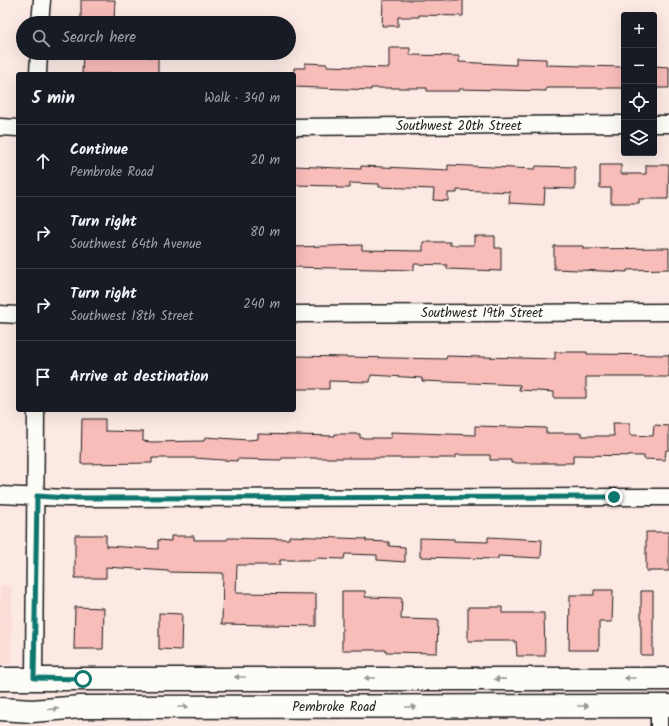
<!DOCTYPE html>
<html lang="en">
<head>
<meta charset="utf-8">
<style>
	body { margin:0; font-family:Kalam,sans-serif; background:#242831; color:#f1f3f6 }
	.controls { position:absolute; right:12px; top:12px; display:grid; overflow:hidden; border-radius:4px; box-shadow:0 4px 16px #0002 }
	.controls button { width:36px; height:36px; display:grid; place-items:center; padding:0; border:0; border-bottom:1px solid #363941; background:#171b24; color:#f1f3f6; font:20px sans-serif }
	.stop { position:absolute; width:12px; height:12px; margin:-9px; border:3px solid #0f766e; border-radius:50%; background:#fff }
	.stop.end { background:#0f766e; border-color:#fff; box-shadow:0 1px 4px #0008 }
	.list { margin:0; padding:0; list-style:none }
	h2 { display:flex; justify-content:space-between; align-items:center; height:52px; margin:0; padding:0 16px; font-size:17px }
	h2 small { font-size:13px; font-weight:400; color:#9ea1a6 }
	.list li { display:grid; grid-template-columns:26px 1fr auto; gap:12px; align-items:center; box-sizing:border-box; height:72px; padding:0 16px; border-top:1px solid #363941 }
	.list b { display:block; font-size:15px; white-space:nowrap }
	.list p { margin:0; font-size:13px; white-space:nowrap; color:#9ea1a6 }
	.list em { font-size:13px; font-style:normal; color:#9ea1a6 }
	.icon { flex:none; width:22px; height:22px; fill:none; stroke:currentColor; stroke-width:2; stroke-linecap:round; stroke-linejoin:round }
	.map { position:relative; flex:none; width:669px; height:726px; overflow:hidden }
	.search { position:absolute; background:#171b24; box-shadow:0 4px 16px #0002; left:16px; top:16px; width:280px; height:44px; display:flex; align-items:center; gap:10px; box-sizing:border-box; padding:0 14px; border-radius:22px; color:#9ea1a6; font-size:15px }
	.panel { position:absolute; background:#171b24; box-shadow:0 4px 16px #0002; left:16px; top:72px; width:280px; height:340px; border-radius:4px }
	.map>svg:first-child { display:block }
	.built { fill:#fbdcd7 }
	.building { fill:#f8bcb9; stroke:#1c1c1c }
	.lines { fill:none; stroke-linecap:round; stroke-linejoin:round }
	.street-casing { stroke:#1c1c1c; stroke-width:19 }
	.secondary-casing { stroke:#1c1c1c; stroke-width:25 }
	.street { stroke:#fdfcf7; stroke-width:16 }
	.secondary { stroke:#fdfcf7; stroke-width:22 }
	.oneway { fill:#989794 }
	.route { stroke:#0f766e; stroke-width:5 }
	.labels { text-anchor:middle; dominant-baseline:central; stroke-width:3.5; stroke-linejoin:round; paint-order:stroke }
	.street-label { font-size:13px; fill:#1c1c1c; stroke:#fdfcf7 }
</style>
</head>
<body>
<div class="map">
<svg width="669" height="726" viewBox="0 0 669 726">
	<rect width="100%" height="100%" fill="#fce9e4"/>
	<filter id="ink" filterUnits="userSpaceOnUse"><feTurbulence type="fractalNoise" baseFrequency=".025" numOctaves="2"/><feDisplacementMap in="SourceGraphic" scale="8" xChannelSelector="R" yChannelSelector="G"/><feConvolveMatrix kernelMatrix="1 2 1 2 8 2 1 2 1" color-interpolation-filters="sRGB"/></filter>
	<g filter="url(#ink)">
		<!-- built -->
		<path class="built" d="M0 585 12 586 11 664H0Z"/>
		<!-- building -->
		<path class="building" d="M81 0H115L114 22H81Z
			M383 0H463V16L419 15V17H398V26H382Z
			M389 48H410V55L459 56V62L516 65V58L546 59V65L624 67V88H546V91L459 89V91H427V88H371V90L294 87V68H305V63L327 64V66L389 68Z
			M83 53H148V57H158V74H82Z
			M654 66 669 67V88H654Z
			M448 165 535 169 536 166 575 167V189L545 188 544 205 509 203 510 192 457 190V193H448V201L433 200 434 189 379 187V184L350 183V188H336V186L294 185V166L361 169V166L448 170Z
			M600 165H621V174H646V165H669L668 199H639V203H611V188H600Z
			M474 236H495V248H501V271L447 269V265L414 264V270L294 267V247L362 245V250L423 251V242H450V245H474Z
			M554 246H583V249L669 248V269L627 270V272L554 269Z
			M555 352H587V354L669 355V377H586V398H554V392L519 390 520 385 422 381V378L371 375 370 382 329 381V389H295V356L446 359 447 356 555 359Z
			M82 419H105V431L143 432V441L152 442 204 441 205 437 248 440 258 439V434L335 436V434H360V438H391V432L475 435V426L546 428V433H582V436H614L613 423H630V435L653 436 654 425 669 426V450H666L665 460 644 459V456L573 455V463H511V460H490V455H456V458H282L281 460 237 459V461L194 458H152V463L81 464Z
			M646 532H669V571H646Z
			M75 535H106V546L158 549V540L171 541V536H194V540H227L228 538 289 539V536L366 539V541L389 542V546L405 547V562L377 560V555L345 554 344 559 315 558V560H280V565H237L236 593 316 594V626L222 624 223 573 168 572V571L106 567V578H75Z
			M488 537 542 540 541 558 498 556V559L420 557V538L454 539V541L488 542Z
			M594 590H613L612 622H599V650H569L570 595H594Z
			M342 591H365V597L402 598 401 619 438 620 437 653 386 652V650H342Z
			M641 591H653V655H641Z
			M75 607 104 608 103 649H74Z
			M468 607H502V613H544L545 656H517L516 641H468Z
			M159 613 182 614 181 650 159 649Z"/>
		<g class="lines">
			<!-- street casing -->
			<g class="street-casing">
				<path id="street" d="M40 23 42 0
					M38 74 39 53
					M654 124H669
					M0 127 18 128
					M294 127 624 124
					M0 314 18 315
					M294 314 669 312
					M0 495 67 498 669 497
					M34 678 36 410
					M659 706V726"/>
			</g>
			<!-- secondary casing -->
			<g class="secondary-casing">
				<path id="secondary" d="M0 679H669
					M0 709 32 711 81 707 669 706"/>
			</g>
			<!-- street -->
			<use href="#street" class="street"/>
			<!-- secondary -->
			<use href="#secondary" class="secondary"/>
		</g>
		<!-- one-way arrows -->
		<defs><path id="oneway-solid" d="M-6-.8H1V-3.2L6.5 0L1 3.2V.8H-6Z"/></defs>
		<g class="oneway">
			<use href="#oneway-solid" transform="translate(240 677) rotate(-180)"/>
			<use href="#oneway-solid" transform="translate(370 678) rotate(-180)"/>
			<use href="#oneway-solid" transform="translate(630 678) rotate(-180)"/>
			<use href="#oneway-solid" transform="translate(500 679) rotate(-179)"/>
			<use href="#oneway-solid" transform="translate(583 706)"/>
			<use href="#oneway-solid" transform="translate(183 707)"/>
			<use href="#oneway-solid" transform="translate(411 707)"/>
			<use href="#oneway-solid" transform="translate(53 709) rotate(-4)"/>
		</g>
	</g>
	<g class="lines" filter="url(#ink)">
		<!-- route -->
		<path class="route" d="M83 679 34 678 37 496 67 498 614 497"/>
	</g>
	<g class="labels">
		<!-- street labels -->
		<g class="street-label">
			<text x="459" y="126">Southwest 20th Street</text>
			<text x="482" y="313">Southwest 19th Street</text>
			<text x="334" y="707">Pembroke Road</text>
		</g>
	</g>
</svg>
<div class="controls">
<button>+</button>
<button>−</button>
<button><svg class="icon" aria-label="locate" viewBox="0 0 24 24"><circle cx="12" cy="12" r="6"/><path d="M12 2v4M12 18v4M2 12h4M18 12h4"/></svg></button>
<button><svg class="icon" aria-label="layers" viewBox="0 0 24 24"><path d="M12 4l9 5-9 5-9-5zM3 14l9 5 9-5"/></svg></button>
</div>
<div class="stop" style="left:83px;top:679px"></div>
<div class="stop end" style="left:614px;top:497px"></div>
<div class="search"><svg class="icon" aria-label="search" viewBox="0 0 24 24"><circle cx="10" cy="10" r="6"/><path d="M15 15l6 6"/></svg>Search here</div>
<section class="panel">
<h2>5 min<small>Walk · 340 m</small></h2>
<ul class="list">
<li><svg class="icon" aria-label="ahead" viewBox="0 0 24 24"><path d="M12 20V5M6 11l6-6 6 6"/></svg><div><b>Continue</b><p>Pembroke Road</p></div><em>20 m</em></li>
<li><svg class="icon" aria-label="right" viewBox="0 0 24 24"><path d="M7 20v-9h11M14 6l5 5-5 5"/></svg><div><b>Turn right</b><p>Southwest 64th Avenue</p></div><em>80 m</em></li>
<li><svg class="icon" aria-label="right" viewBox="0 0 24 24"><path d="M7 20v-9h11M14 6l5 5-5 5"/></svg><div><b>Turn right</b><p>Southwest 18th Street</p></div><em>240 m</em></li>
<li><svg class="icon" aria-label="arrive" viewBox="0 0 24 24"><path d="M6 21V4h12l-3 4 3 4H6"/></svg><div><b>Arrive at destination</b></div></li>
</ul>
</section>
</div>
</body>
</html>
